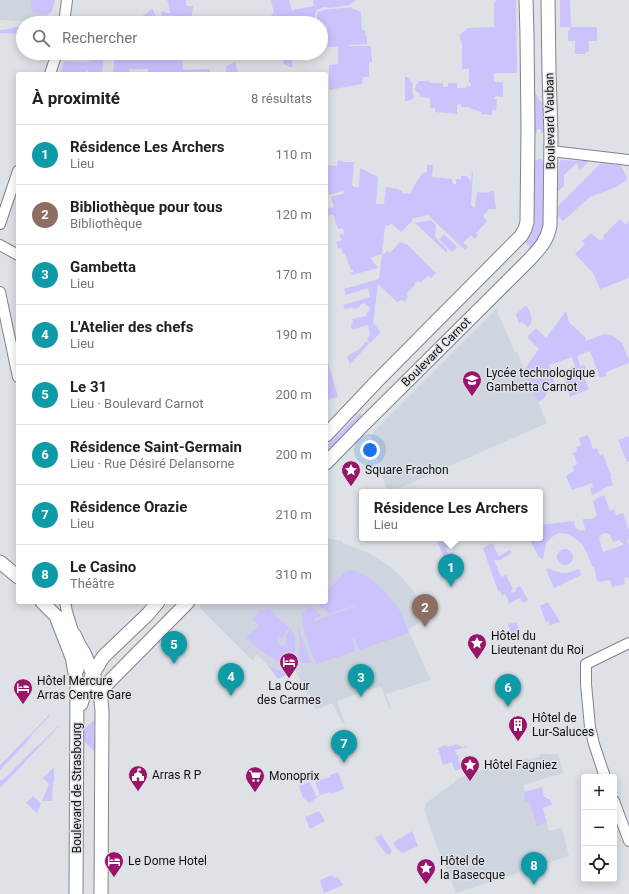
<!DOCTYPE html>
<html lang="fr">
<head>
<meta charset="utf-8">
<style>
	body { margin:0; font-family:Roboto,sans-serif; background:#f6f6f6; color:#202124 }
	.controls { position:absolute; right:12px; bottom:12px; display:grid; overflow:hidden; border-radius:4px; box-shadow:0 2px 10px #0003 }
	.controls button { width:36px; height:36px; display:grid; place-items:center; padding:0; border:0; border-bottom:1px solid #e0e0e0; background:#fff; color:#202124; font:20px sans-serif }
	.you { position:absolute; left:370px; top:450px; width:14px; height:14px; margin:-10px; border:3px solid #fff; border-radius:50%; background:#1a73e8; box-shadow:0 0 0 6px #1a73e833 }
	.badge { display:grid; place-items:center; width:26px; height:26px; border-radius:50%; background:#99156b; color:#fff; font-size:13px; font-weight:700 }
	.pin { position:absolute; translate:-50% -33px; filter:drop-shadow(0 1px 2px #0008) }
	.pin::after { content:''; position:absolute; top:21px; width:14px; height:12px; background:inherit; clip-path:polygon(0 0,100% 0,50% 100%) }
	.popup { position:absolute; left:359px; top:489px; width:184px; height:52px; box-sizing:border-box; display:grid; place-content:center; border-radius:4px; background:#fff; filter:drop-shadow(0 1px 3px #0005); font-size:13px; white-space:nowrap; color:#757577 }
	.popup b { font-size:15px; color:#202124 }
	.popup::after { content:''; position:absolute; left:50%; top:100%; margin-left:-8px; border:8px solid transparent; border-top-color:#fff }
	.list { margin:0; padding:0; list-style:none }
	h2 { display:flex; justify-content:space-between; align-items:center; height:52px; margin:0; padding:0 16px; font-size:17px }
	h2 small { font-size:13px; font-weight:400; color:#757577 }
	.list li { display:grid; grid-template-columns:26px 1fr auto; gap:12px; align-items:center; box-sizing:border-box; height:60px; padding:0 16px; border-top:1px solid #e0e0e0 }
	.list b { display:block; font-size:15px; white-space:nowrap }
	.list p { margin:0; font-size:13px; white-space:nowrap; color:#757577 }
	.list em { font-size:13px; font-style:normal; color:#757577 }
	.icon { flex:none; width:22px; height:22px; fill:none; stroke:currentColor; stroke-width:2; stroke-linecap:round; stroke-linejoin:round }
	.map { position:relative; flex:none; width:629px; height:894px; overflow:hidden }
	.search { position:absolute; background:#fff; box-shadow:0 2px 10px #0003; left:16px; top:16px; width:312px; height:44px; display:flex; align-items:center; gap:10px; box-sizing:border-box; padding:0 14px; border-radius:22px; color:#757577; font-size:15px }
	.panel { position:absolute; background:#fff; box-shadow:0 2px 10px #0003; left:16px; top:72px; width:312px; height:532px; border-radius:4px }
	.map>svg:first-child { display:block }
	.built { fill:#ced5df }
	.green { fill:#ccc3fd; fill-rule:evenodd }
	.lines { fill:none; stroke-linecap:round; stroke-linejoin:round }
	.minor-casing { stroke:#818488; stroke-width:12 }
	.major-casing { stroke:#818488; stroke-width:15 }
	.minor { stroke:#fff; stroke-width:10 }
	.major { stroke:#fff; stroke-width:13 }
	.labels { text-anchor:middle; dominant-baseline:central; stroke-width:3; stroke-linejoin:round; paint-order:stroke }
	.street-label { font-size:12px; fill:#101112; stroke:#dee1e5 }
	.poi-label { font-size:12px; fill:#101112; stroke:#dee1e5; text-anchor:start }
</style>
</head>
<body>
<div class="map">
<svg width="629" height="894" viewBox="0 0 629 894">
	<rect width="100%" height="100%" fill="#dee1e5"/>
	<!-- built -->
	<path class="built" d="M0 0H47L45 10 48 14 46 22 0 20Z
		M496 309 515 352H517L547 423 393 491 386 487 371 436 374 433 373 432Z
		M326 538 342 541V543L354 547 368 553 388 565 400 576 412 589 422 605 427 618 408 630 431 680 386 694 391 708 389 709 381 686 337 701 345 724H343L332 703 316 710 295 670 278 679 265 662 256 654 253 661 199 607 204 602H326Z
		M540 754H558L563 773 523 785 525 792 524 797 540 799 549 831 562 828 569 856 456 893 436 844 424 809 426 803 455 782V780L478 770 479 771 511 762 540 757Z"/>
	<!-- green -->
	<path class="green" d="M31 0H55L52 11 48 14 32 12Z
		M167 0H186V6H193L191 22 198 23H163V20L161 12 164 11 165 13H171L168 5 169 4Z
		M271 0H289L292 10 314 6 313 0H357L349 5 331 8 324 7 317 10 315 14V23H267V21L273 20 271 15 274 14Z
		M496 0H516L517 73H494V82H503V97L497 96 495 97 494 99H497L496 110H492V115L481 114V112L469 108V107H461V104L457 105V114L435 112V108H430V98L420 97 419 93 415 91 416 84H417L419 81H425L427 80 431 83H443V87H448V83H457V88H466V86H471V83L469 82V69H462V44L459 35 468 28 494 27V4Z
		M560 0H570L571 27H597V41H589V51L585 52V54H575V41H568V31H570V27H560Z
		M351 7C354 11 358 9 361 13L362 30H365V35L367 37V44L349 45V46H371L372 62H369V77H363L362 84 329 90V65L338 64V47H328L327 26H321V23H317V12C327 8 339 9 351 7Z
		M153 9 158 23H146L143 15 148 13V11Z
		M15 27H23V34L0 33V30L9 29Z
		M90 53H104L102 74H88V71L87 70 86 73H82V74H60L64 61 89 62Z
		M115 53H170L171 55H182L183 70 210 69V73H224V74H147L148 69H130L129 74H113Z
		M280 53H289L293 67H289L287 65 284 64Z
		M235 62 239 74H227L226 73V66Z
		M405 77H407L412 82 413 85 412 91 414 96C412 100 410 101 405 101Z
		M533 91 537 96 539 100 547 105V133H541V130L537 129V133H534Z
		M541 159 546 164 545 224 543 235 530 253 529 244 527 246 526 238 533 163 536 160Z
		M338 160 343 161V162H354L352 185 354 187H359L360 168 378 177 376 204H384L386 187 398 189V190H402V193L411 194C413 186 418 179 423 173L427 172V165H433L432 177 452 179V182L453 183V184H456V179H461V176H467L471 181 472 172H473L471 205 475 208 477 192 486 193 494 190C494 196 495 202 496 209H489L483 216 487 221 476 233 478 235 475 239 471 235 463 243 468 247 465 250 428 215 412 219 413 220 401 232 392 224 385 226 382 254 370 258 378 268 352 275 351 272H354L353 269 351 270 345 254H343L341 248 338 249 336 242 342 240 339 235 344 234 343 228 338 229 333 214 327 216 326 209 334 207 331 197 345 193 343 191 329 195 327 187H326V165L337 166Z
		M560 160 589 161 579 171 577 163 564 175V186L557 192Z
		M601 163 620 165 627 177 626 181 616 187 590 197 563 221 558 216 557 207Z
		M620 219 626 225 629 220V278L600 289 593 273 575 254 585 244 582 241 591 233 600 241 604 238 603 236Z
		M431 220 436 225 435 236 436 238 447 249V253L415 223Z
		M444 234 457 247 452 252 439 239Z
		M401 242 408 245 436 273 431 278 428 276 420 283 418 281 415 283V285L406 294 408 297 404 302 402 300 397 302 378 284 373 323 381 332 370 343 367 340 370 334 368 325 352 330 351 324 353 323 352 319 367 316 366 313 370 311 369 307 364 303 360 305V307L354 309 353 307 345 309 343 305 370 297 368 288 346 295 344 289 379 279 382 255 388 251 390 253 399 243Z
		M527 306C530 314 535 320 528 327L522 322 519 324 516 314 524 307Z
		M566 311 569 322 585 337 586 341 604 334 613 336 622 343 628 358H629V363L606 372V376L600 378 590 351 577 356 580 366 585 365 587 372 583 374 589 389 570 397 563 373 565 370 575 366 572 357 549 365 556 387C544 390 550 397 538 402L524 370 539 349 528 338V336L536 328 546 338Z
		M366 341 369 344 350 364 347 356 360 349Z
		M326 356 338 397 330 399 326 403 328 399 326 398Z
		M361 412V421L326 457V446Z
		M588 435 593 449 597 448 600 455 603 454 611 475 610 476 613 485 602 489 603 490 592 495 590 488 593 487 592 483 572 490 566 476 574 471 573 466 577 464 574 455H573L572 454 577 451 576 447 581 445 579 438Z
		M629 436V462H627L618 440Z
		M604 495 610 511 614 509 616 515 623 513 629 530V539L627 540 628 543 629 544V577L624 578 625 584 612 587 610 580 599 582 597 581 594 566H592L587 553 582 544 569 534 558 533 552 537 546 543 543 559 539 557 529 538H540V525L574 521 575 527 580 531 585 530 583 519H591L597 516 593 502 597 498ZM605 533 610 534 613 542 620 540 621 543 623 542V545L603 552 599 538 602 534Z
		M443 538H446L448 542 446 544 448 547 445 548 448 554 453 552 454 554 444 558 437 541Z
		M492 543 499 556 510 550 512 553 500 560H494L501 577 506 575 513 589 511 591 512 593 516 591 515 589 519 586 521 587 528 600 523 603 520 598 508 604V603L509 602 505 594 502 596 500 591H498L483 548Z
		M557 557a8 8 0 1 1 16 0a8 8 0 1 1-16 0Z
		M548 568C562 574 564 575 579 569L581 575 554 588 547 572 546 570Z
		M351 570C369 573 391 596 401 612 404 619 406 626 409 633L359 650 354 638 352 639 356 651 316 664C312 654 301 625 302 615 303 612 305 610 307 607H312L322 616 314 619V621L356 606V605L329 614 319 605V602H326V592L345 572Z
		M548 602 560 622 550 625 548 621 546 622 540 606Z
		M269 608 275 615 289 627 283 637 279 638C277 641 277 642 279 645L283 646 286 644V640L285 638 290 628C295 634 296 641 295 649 291 680 256 647 246 638L259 625 252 619 261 610 262 611 264 609 266 611Z
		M517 622 520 636 512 638 508 624Z
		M298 627 311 663H302L298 658 300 644Z
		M268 665C277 671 284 671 294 670L278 679Z
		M49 715 50 716 32 734 26 743 0 770V765Z
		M94 720V740L97 746V754L82 739 81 732Z
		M59 725V726C39 747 20 768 0 788V780H3L33 750 40 744Z
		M457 744V745L461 746 462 748 466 746 467 747 455 750 456 754 458 755 459 759H458L460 764 471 760 472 764 455 771 452 762 443 765 438 748 446 745 447 747Z
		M53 768H54V781H53L52 801H42L49 784 43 778Z
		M338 772 344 789 331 794 330 792 320 795 310 803 303 798 299 786 310 782 316 796 320 795 315 781 320 779 321 780 330 777V775Z
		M542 787 544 797H546L547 799H550L552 805 542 808 547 822 537 826 529 801 525 802 524 796 525 792Z
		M33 796 41 804 37 813 26 803Z
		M319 811 325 821 310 829 305 817Z
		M412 831 418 846 403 853 397 849 393 843Z
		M381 834 392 851 391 853 389 855C383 852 379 844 375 838Z
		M332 875 334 878 338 877 343 885 324 893 320 880Z"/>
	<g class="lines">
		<!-- minor casing -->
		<g class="minor-casing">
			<path id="minor" d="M64 23 67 0
				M50 74 57 53
				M551 151 629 160
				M0 224 18 171
				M0 245 18 255
				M0 292 18 377
				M65 602 67 612 73 631
				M605 777 594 744 590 727 586 684V664L629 643
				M614 801 629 841"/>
		</g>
		<!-- major casing -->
		<g class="major-casing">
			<path id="major" d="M326 435 377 381 521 236 525 229 527 222 528 129 527 35 526 0
				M326 463 362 426 530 259C540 248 547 241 550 226L551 136 549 72 548 0
				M0 562 18 577
				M42 602 56 616 65 623 75 636 79 645 84 653 100 691 102 711 101 894
				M57 619 77 670
				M73 662 77 683 76 894
				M100 691 188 602
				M81 704 86 688 93 674 103 657 148 614 158 602"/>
		</g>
		<!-- minor -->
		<use href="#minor" class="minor"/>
		<!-- major -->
		<use href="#major" class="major"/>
	</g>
	<!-- icons -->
	<defs>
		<g id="school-pin" transform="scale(1)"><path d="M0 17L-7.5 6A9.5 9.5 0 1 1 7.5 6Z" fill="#99156b" stroke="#dee1e5"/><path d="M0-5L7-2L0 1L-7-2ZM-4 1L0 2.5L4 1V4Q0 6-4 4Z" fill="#fff"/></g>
		<g id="sight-pin" transform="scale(1)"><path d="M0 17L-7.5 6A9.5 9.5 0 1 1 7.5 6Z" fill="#99156b" stroke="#dee1e5"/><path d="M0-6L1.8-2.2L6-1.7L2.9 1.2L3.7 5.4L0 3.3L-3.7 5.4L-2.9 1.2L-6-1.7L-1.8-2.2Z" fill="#fff"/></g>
		<g id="hotel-pin" transform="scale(1)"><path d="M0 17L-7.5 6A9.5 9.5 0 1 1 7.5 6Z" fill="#99156b" stroke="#dee1e5"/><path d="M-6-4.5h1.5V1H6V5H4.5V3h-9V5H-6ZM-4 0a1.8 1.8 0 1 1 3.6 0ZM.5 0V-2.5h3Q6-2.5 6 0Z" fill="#fff"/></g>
		<g id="building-pin" transform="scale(1)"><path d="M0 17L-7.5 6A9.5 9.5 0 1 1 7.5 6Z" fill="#99156b" stroke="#dee1e5"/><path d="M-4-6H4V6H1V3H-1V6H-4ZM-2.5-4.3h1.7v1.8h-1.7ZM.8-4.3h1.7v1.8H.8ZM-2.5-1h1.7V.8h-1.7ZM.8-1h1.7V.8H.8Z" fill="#fff"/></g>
		<g id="civic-pin" transform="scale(1)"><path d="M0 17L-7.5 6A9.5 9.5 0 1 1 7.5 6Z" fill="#99156b" stroke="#dee1e5"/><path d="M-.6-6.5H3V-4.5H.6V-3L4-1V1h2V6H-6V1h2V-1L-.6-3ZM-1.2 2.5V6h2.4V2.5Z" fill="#fff"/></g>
		<g id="supermarket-pin" transform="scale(1)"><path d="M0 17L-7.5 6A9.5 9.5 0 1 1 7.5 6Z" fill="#99156b" stroke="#dee1e5"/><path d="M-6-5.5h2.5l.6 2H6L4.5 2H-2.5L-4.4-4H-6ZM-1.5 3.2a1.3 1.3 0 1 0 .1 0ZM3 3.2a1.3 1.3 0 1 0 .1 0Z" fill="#fff"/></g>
	</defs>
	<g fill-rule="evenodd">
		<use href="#school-pin" x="472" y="380"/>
		<use href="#sight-pin" x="351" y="470"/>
		<use href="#sight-pin" x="477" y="643"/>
		<use href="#hotel-pin" x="289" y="662"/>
		<use href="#hotel-pin" x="23" y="688"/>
		<use href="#building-pin" x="518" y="725"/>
		<use href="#sight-pin" x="470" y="765"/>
		<use href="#civic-pin" x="138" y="775"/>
		<use href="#supermarket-pin" x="255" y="776"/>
		<use href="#hotel-pin" x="114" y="861"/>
		<use href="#sight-pin" x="426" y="868"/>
	</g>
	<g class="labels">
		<!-- street labels -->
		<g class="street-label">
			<text transform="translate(550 121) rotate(-91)">Boulevard Vauban</text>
			<text transform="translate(436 352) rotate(-45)">Boulevard Carnot</text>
			<text transform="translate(77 788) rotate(-90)">Boulevard de Strasbourg</text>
		</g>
		<!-- poi labels -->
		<g class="poi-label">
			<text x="486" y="373">Lycée technologique<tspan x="486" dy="14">Gambetta Carnot</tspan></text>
			<text x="365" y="470">Square Frachon</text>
			<text x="491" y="636">Hôtel du<tspan x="491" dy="14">Lieutenant du Roi</tspan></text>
			<text x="37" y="681">Hôtel Mercure<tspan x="37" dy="14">Arras Centre Gare</tspan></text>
			<text x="289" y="686" text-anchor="middle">La Cour<tspan x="289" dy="14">des Carmes</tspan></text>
			<text x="532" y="718">Hôtel de<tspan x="532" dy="14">Lur-Saluces</tspan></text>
			<text x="484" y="765">Hôtel Fagniez</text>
			<text x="152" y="775">Arras R P</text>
			<text x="269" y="776">Monoprix</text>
			<text x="128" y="861">Le Dome Hotel</text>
			<text x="440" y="861">Hôtel de<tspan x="440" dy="14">la Basecque</tspan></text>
		</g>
	</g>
</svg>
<div class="controls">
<button>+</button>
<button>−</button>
<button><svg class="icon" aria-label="locate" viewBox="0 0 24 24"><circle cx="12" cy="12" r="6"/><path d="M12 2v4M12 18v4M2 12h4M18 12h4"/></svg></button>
</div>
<div class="you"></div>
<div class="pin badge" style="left:451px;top:587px;background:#0f9aa8">1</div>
<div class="popup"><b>Résidence Les Archers</b>Lieu</div>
<div class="pin badge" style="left:425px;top:627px;background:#8d6e63">2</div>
<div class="pin badge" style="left:361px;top:697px;background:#0f9aa8">3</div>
<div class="pin badge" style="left:231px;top:696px;background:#0f9aa8">4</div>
<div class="pin badge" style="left:174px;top:664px;background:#0f9aa8">5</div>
<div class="pin badge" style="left:508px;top:707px;background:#0f9aa8">6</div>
<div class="pin badge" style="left:344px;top:763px;background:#0f9aa8">7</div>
<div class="pin badge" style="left:534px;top:885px;background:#0f9aa8">8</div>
<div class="search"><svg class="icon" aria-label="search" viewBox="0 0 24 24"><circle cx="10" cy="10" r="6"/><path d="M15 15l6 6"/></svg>Rechercher</div>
<section class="panel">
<h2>À proximité<small>8 résultats</small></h2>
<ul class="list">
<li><span class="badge" style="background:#0f9aa8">1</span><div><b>Résidence Les Archers</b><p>Lieu</p></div><em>110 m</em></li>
<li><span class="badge" style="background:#8d6e63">2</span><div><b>Bibliothèque pour tous</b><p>Bibliothèque</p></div><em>120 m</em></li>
<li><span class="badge" style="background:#0f9aa8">3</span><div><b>Gambetta</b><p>Lieu</p></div><em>170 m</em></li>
<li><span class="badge" style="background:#0f9aa8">4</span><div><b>L'Atelier des chefs</b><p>Lieu</p></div><em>190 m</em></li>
<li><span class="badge" style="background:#0f9aa8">5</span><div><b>Le 31</b><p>Lieu · Boulevard Carnot</p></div><em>200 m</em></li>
<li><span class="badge" style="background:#0f9aa8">6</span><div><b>Résidence Saint-Germain</b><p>Lieu · Rue Désiré Delansorne</p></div><em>200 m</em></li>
<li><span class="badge" style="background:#0f9aa8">7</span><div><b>Résidence Orazie</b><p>Lieu</p></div><em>210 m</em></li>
<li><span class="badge" style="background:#0f9aa8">8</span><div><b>Le Casino</b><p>Théâtre</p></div><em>310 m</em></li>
</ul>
</section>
</div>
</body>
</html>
